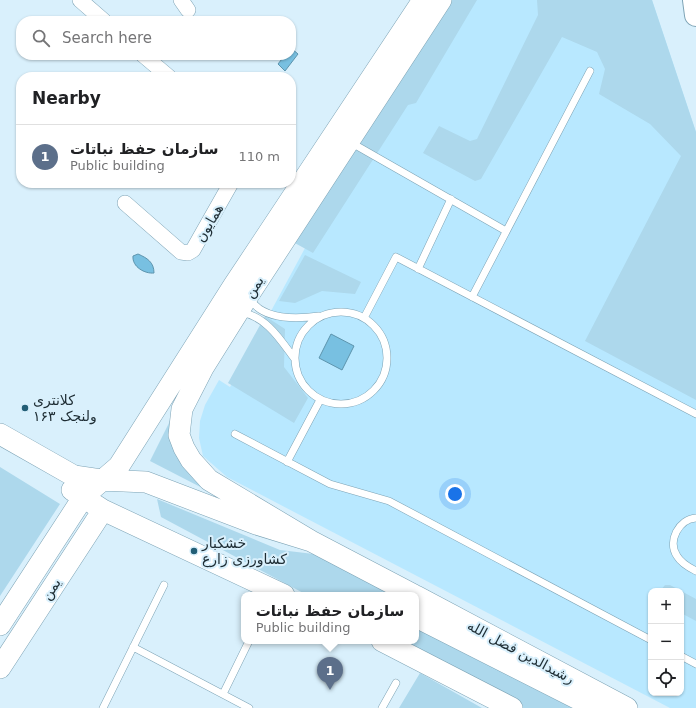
<!DOCTYPE html>
<html lang="en">
<head>
<meta charset="utf-8">
<style>
	body { margin:0; font-family:"DejaVu Sans","Noto Sans Arabic",sans-serif; background:#f2f2f2; color:#202124 }
	.controls { position:absolute; right:12px; bottom:12px; display:grid; overflow:hidden; border-radius:8px; box-shadow:0 1px 3px #0004 }
	.controls button { width:36px; height:36px; display:grid; place-items:center; padding:0; border:0; border-bottom:1px solid #e0e0e0; background:#fff; color:#202124; font:20px sans-serif }
	.you { position:absolute; left:455px; top:494px; width:14px; height:14px; margin:-10px; border:3px solid #fff; border-radius:50%; background:#1a73e8; box-shadow:0 0 0 6px #1a73e833 }
	.badge { display:grid; place-items:center; width:26px; height:26px; border-radius:50%; background:#7c3aed; color:#fff; font-size:13px; font-weight:700 }
	.pin { position:absolute; translate:-50% -33px; filter:drop-shadow(0 1px 2px #0008) }
	.pin::after { content:''; position:absolute; top:21px; width:14px; height:12px; background:inherit; clip-path:polygon(0 0,100% 0,50% 100%) }
	.popup { position:absolute; left:241px; top:592px; width:178px; height:52px; box-sizing:border-box; display:grid; place-content:center; border-radius:8px; background:#fff; filter:drop-shadow(0 1px 3px #0005); font-size:13px; white-space:nowrap; color:#757577 }
	.popup b { font-size:15px; color:#202124 }
	.popup::after { content:''; position:absolute; left:50%; top:100%; margin-left:-8px; border:8px solid transparent; border-top-color:#fff }
	.list { margin:0; padding:0; list-style:none }
	h2 { display:flex; justify-content:space-between; align-items:center; height:52px; margin:0; padding:0 16px; font-size:17px }
	h2 small { font-size:13px; font-weight:400; color:#757577 }
	.list li { display:grid; grid-template-columns:26px 1fr auto; gap:12px; align-items:center; box-sizing:border-box; height:64px; padding:0 16px; border-top:1px solid #e0e0e0 }
	.list b { display:block; font-size:15px; white-space:nowrap }
	.list p { margin:0; font-size:13px; white-space:nowrap; color:#757577 }
	.list em { font-size:13px; font-style:normal; color:#757577 }
	.icon { flex:none; width:22px; height:22px; fill:none; stroke:currentColor; stroke-width:2; stroke-linecap:round; stroke-linejoin:round }
	.map { position:relative; flex:none; width:696px; height:708px; overflow:hidden }
	.search { position:absolute; background:#fff; box-shadow:0 1px 3px #0004; left:16px; top:16px; width:280px; height:44px; display:flex; align-items:center; gap:10px; box-sizing:border-box; padding:0 14px; border-radius:16px; color:#757577; font-size:15px }
	.panel { position:absolute; background:#fff; box-shadow:0 1px 3px #0004; left:16px; top:72px; width:280px; height:116px; border-radius:16px }
	.map>svg:first-child { display:block }
	.built { fill:#b8e8ff; fill-rule:evenodd }
	.green { fill:#add8ec }
	.water { fill:#78c0e1; stroke:#5d94ad }
	.lines { fill:none; stroke-linecap:round; stroke-linejoin:round }
	.lane-casing { stroke:#7da3b5; stroke-width:8 }
	.street-casing { stroke:#7da3b5; stroke-width:16 }
	.secondary-casing { stroke:#7da3b5; stroke-width:22 }
	.highway-casing { stroke:#7da3b5; stroke-width:24 }
	.lane { stroke:#fff; stroke-width:7 }
	.street { stroke:#fff; stroke-width:15 }
	.secondary { stroke:#fff; stroke-width:21 }
	.highway { stroke:#fff; stroke-width:22 }
	.poi-dot { fill:#225e76; stroke:#d9f0fc; stroke-width:1.5 }
	.labels { text-anchor:middle; dominant-baseline:central; stroke-width:4; stroke-linejoin:round; paint-order:stroke }
	.street-label { font-size:14px; fill:#1d2c33; stroke:#d9f0fc }
	.poi-label { font-size:14px; fill:#1d2c33; stroke:#d9f0fc; text-anchor:start }
</style>
</head>
<body>
<div class="map">
<svg width="696" height="708" viewBox="0 0 696 708">
	<rect width="100%" height="100%" fill="#d9f0fc"/>
	<!-- built -->
	<path class="built" d="M454 0H652L696 132V708H670L227 477 203 456 199 438 200 421 205 405 219 380 230 387 311 237ZM651 591H681V693H651Z"/>
	<!-- green -->
	<path class="green" d="M448 0H477L416 103 408 105 313 253 293 242Z
		M537 0H652L696 132V400L585 341 681 156 650 124 599 94 605 69 597 52 562 37 481 179 475 181 423 153 439 126 470 141 477 139 538 15Z
		M305 255 361 282 355 294 322 291 295 303 279 301Z
		M265 316 285 329 284 367 308 398 294 423 228 383Z
		M174 413 173 435 245 510 150 461Z
		M0 467 60 504 0 596Z
		M157 499 280 550 322 555 406 595H307L161 517Z
		M665 585H670L696 599V621L681 613V591H660Z
		M416 601 616 708H519L392 641H416Z
		M420 673 482 708H399Z"/>
	<!-- water -->
	<path class="water" d="M291 48 298 54 285 71 278 64 285 55H291Z
		M138 254C147 258 154 262 154 273 145 274 132 267 133 256Z
		M331 334 354 346 342 370 319 358Z"/>
	<g class="lines">
		<!-- lane casing -->
		<g class="lane-casing">
			<path id="lane" d="M350 142 506 231
				M418 269 451 199
				M472 297 590 71
				M250 299C263 320 297 319 319 316
				M295 358a46 46 0 1 1 92 0a46 46 0 1 1-92 0Z
				M240 312C266 316 280 339 294 358
				M364 318 396 257 696 414
				M235 434 330 484 389 501 651 640
				M287 462 320 400
				M696 518C679 519 667 541 677 556 681 563 688 567 696 571
				M133 647 249 708
				M681 656 696 664
				M223 694 249 641
				M103 708 164 585
				M382 708 396 683"/>
		</g>
		<!-- street casing -->
		<g class="street-casing">
			<path id="street" d="M80 0 104 21
				M181 0 188 10
				M143 55 169 77
				M125 203 181 252 188 253 193 250 231 183"/>
		</g>
		<!-- secondary casing -->
		<g class="secondary-casing">
			<path id="secondary" d="M0 434 74 476 101 480 146 482 256 524 311 541 414 595
				M72 490 103 510 284 595
				M311 541 209 480 191 460 184 448 179 435 182 409 203 368 248 296 441 0
				M416 596 627 708
				M416 617 596 708
				M0 625 84 496 119 466 234 285 423 0
				M382 641 512 708
				M0 668 103 510"/>
		</g>
		<!-- highway casing -->
		<g class="highway-casing">
			<path id="highway" d="M694 0 696 15"/>
		</g>
		<!-- lane -->
		<use href="#lane" class="lane"/>
		<!-- street -->
		<use href="#street" class="street"/>
		<!-- secondary -->
		<use href="#secondary" class="secondary"/>
		<!-- highway -->
		<use href="#highway" class="highway"/>
	</g>
	<!-- markers -->
	<g class="poi-dot">
		<circle cx="25" cy="408" r="4"/>
		<circle cx="194" cy="551" r="4"/>
	</g>
	<g class="labels">
		<!-- street labels -->
		<g class="street-label">
			<text transform="translate(209 223) rotate(-60)">همایون</text>
			<text transform="translate(254 287) rotate(-57)">یمن</text>
			<text transform="translate(51 589) rotate(-57)">یمن</text>
			<text transform="translate(521 652) rotate(28)">رشیدالدین فضل الله</text>
		</g>
		<!-- poi labels -->
		<g class="poi-label">
			<text x="33" y="400">کلانتری<tspan x="33" dy="16">۱۶۳ ولنجک</tspan></text>
			<text x="202" y="543">خشکبار<tspan x="202" dy="16">کشاورزی زارع</tspan></text>
		</g>
	</g>
</svg>
<div class="controls">
<button>+</button>
<button>−</button>
<button><svg class="icon" aria-label="locate" viewBox="0 0 24 24"><circle cx="12" cy="12" r="6"/><path d="M12 2v4M12 18v4M2 12h4M18 12h4"/></svg></button>
</div>
<div class="you"></div>
<div class="pin badge" style="left:330px;top:690px;background:#5c6f8a">1</div>
<div class="popup"><b>سازمان حفظ نباتات</b>Public building</div>
<div class="search"><svg class="icon" aria-label="search" viewBox="0 0 24 24"><circle cx="10" cy="10" r="6"/><path d="M15 15l6 6"/></svg>Search here</div>
<section class="panel">
<h2>Nearby<small></small></h2>
<ul class="list">
<li><span class="badge" style="background:#5c6f8a">1</span><div><b>سازمان حفظ نباتات</b><p>Public building</p></div><em>110 m</em></li>
</ul>
</section>
</div>
</body>
</html>
